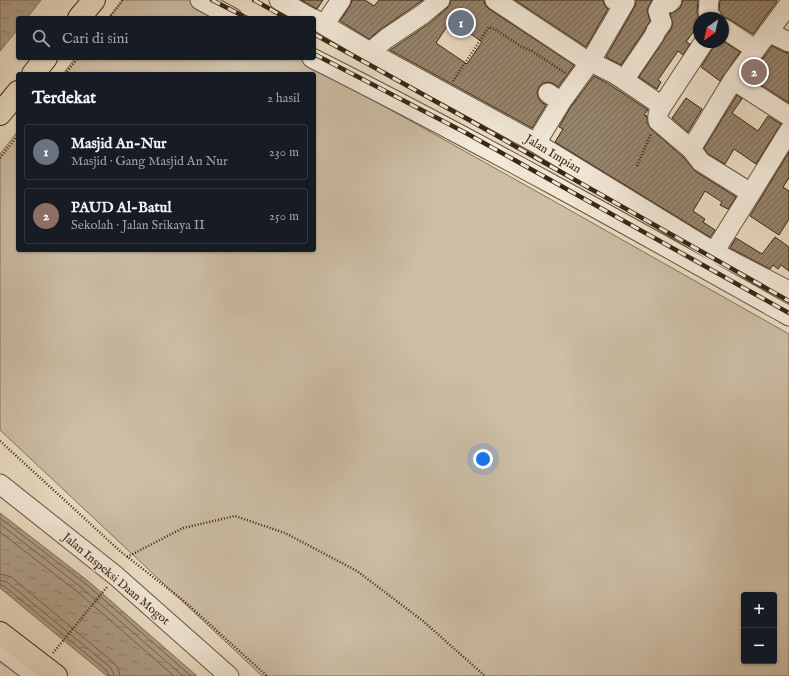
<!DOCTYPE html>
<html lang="id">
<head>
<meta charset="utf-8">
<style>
	body { margin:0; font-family:"IM FELL English",serif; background:#242831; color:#f1f3f6 }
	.controls { position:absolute; right:12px; bottom:12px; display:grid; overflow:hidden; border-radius:4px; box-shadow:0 1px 3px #0004 }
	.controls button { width:36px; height:36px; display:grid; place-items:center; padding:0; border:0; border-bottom:1px solid #363941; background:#171b24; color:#f1f3f6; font:20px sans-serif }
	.compass { position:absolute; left:693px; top:12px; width:36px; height:36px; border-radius:50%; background:#171b24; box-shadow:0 1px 3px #0004; rotate:214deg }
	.you { position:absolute; left:483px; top:459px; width:14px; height:14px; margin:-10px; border:3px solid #fff; border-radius:50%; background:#1a73e8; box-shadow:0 0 0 6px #1a73e833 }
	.badge { display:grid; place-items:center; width:26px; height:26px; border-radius:50%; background:#c59692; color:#fff; font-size:13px; font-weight:700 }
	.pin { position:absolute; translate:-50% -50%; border:2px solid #fff; box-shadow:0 1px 4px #0006 }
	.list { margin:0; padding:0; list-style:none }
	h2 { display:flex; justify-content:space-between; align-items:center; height:52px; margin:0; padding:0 16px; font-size:17px }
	h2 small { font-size:13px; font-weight:400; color:#9ea1a6 }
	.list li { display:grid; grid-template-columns:26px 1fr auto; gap:12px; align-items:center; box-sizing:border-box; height:56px; margin:0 8px 8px; padding:0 8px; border:1px solid #363941; border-radius:4px }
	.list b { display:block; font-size:15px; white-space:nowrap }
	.list p { margin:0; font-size:13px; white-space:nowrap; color:#9ea1a6 }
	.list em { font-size:13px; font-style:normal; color:#9ea1a6 }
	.icon { flex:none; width:22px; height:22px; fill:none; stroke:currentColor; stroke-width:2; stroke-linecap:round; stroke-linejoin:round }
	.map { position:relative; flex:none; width:789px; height:676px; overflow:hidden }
	.search { position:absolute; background:#171b24; box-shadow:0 1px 3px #0004; left:16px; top:16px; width:300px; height:44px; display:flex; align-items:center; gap:10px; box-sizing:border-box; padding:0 14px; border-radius:4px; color:#9ea1a6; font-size:15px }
	.panel { position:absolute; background:#171b24; box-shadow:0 1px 3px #0004; left:16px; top:72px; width:300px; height:180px; border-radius:4px }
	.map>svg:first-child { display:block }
	.grass { fill:#cdbea6; stroke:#83725c; fill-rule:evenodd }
	.water { fill:url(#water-ripples); stroke:#7f6e58 }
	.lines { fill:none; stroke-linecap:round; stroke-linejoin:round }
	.shore { stroke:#74624c; stroke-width:1 }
	.building { fill:url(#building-hatch); stroke:#392511; fill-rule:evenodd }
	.minor-casing { stroke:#66533e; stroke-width:21 }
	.major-casing { stroke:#392511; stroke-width:24 }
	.highway-casing { stroke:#392511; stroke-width:24 }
	.path { stroke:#392511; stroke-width:2.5; stroke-dasharray:1 2; stroke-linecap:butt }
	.minor { stroke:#f2e9d9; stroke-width:19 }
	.major { stroke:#ebddc4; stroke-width:22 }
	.highway { stroke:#ebddc4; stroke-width:22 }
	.rail-casing { stroke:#392511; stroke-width:4.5 }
	.rail { stroke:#f2e9d9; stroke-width:3; stroke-dasharray:9; stroke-linecap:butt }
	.labels { text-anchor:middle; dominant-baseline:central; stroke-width:3; stroke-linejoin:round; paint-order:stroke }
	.street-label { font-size:12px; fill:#392511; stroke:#f2e9d9 }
</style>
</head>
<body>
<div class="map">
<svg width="789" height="676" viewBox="0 0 789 676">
	<defs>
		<pattern id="water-ripples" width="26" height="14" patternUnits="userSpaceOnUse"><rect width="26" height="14" fill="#ae9e87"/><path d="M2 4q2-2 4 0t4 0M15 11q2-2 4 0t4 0" fill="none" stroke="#8f816d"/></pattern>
		<pattern id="building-hatch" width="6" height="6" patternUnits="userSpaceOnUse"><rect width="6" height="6" fill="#96856e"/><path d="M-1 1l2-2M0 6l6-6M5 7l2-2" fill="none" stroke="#7b6d59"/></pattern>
	</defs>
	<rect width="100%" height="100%" fill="#ebddc4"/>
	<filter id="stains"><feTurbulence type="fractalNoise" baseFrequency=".005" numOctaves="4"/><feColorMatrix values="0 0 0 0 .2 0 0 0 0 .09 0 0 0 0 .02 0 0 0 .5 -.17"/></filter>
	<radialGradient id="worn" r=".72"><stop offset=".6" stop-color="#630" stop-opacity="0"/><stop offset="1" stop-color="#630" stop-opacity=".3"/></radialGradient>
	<!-- grass -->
	<path class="grass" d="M123 0H194L227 18H108Z
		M75 58H298L543 195 789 334V676H262L0 430V154L18 131V250H314V74H63ZM744 595H774V661H744Z"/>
	<!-- water -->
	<path class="water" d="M0 0H41L27 18H18V29L0 51Z
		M0 513 88 581 197 676H107L0 588Z"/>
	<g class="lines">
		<!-- shore -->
		<path class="shore" d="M0 518 86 584 191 676
			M0 524 82 588 183 676
			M0 532 79 593 174 676
			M0 574 5 575 11 577 114 663 118 668 120 676
			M0 580 7 582 110 667 113 672 114 676
			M0 585 4 586 107 671 108 673 109 676"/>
	</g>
	<!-- building -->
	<path class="building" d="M301 0H323L317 9Z
		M352 0H365L374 6 379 0H423L381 29 369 39 340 21 350 6Z
		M451 0H484L485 5 489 9 574 65 558 87 554 84 549 82 543 83 539 87 537 92 538 97 541 102 546 105 532 128 390 50 430 23 447 8 450 4ZM450 22 461 32 464 29 482 42 467 64 436 43Z
		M515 0H603L605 6 608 9 586 47Z
		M636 0H652L647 10 650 21 644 31 621 65 606 57 634 8 636 3Z
		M683 0H698L697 12 699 19V24L686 42 690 44 683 55 678 51 658 80 661 82 657 89 639 77 671 29 673 24 670 14 676 11 680 8 682 3Z
		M720 0H776L777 1 753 34 729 19 723 17 719 10Z
		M723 41 740 52 720 81 701 67 713 48 715 42H723Z
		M772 46 784 52 789 53V103L749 77Z
		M594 76 609 84 648 110 644 115 647 116V123L651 129 683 157 695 171 736 197 728 209 720 205 722 202 705 191 693 211 705 219 703 222 715 230 710 237 555 142 563 129 559 127 570 108Z
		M737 95 742 99 732 113 758 131 768 116 781 124 756 164 734 149 725 164 708 154 704 148Z
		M686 98 702 109 688 132 672 118Z
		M789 152V178L783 187 789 191V219L779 235 750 216Z
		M775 237 789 247V271L781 265 778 269 773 265 770 269 730 248 736 238 762 254Z"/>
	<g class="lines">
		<!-- minor casing -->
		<g class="minor-casing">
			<path id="minor" d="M200 0 233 18
				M279 0 311 18
				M495 0 581 57 615 74 662 106
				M709 0 708 13 712 18
				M314 19 370 52 536 143 714 252 789 291
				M324 25 341 0
				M723 28 755 49
				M768 32 789 42
				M704 42 662 106C659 111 657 114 658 121L691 149 701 162 751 193 714 252
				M370 52 387 38 423 14 440 0
				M312 58C473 139 631 227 789 316
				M624 80 654 36 656 31 662 23 658 11 663 2 669 3 672 0
				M733 80 789 116
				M548 93 561 102 590 62 625 2 623 0 619 2 614 0
				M536 143 561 102
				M691 149 733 80 789 4
				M751 193 789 131
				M0 484 116 576 229 676
				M0 649 36 676"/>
		</g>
		<!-- major casing -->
		<g class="major-casing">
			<path id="major" d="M79 18 94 0
				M33 74 46 58
				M0 114 18 92"/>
		</g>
		<!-- highway casing -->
		<g class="highway-casing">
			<path id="highway" d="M0 633 56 676"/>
		</g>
		<!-- path -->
		<path class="path" d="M109 18 122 1 124 0
			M65 74 78 58
			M453 81 489 27 496 30 522 47 532 51 565 73
			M0 158 18 135
			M637 166 651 134
			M0 441 120 551 185 602 267 676
			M127 557 183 528 235 516 285 533 357 571 423 621 485 676
			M53 653 107 587"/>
		<!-- minor -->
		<use href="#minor" class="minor"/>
		<!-- major -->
		<use href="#major" class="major"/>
		<!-- highway -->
		<use href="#highway" class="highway"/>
		<!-- rail casing -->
		<g class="rail-casing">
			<path id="rail" d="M212 0 247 18
				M254 0 286 18
				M314 34 469 120 789 301
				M314 54 466 133 789 313"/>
		</g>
		<!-- rail -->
		<use href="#rail" class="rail"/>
	</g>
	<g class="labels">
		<!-- street labels -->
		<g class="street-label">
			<text transform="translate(553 154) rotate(31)">Jalan Impian</text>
			<text transform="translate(116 579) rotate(40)">Jalan Inspeksi Daan Mogot</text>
		</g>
	</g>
	<rect width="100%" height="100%" filter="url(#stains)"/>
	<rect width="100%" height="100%" fill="url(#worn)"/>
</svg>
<div class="controls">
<button>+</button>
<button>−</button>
</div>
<svg class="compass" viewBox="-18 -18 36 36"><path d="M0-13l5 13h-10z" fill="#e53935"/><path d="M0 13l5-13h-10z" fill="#9ea1a6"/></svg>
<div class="you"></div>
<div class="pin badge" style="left:461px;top:23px;background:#6b7280">1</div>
<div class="pin badge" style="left:754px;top:72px;background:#8d6e63">2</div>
<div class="search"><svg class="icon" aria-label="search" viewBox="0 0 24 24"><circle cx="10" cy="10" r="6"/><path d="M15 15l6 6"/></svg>Cari di sini</div>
<section class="panel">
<h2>Terdekat<small>2 hasil</small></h2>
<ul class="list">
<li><span class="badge" style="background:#6b7280">1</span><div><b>Masjid An-Nur</b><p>Masjid · Gang Masjid An Nur</p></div><em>230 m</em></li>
<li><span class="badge" style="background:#8d6e63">2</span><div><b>PAUD Al-Batul</b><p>Sekolah · Jalan Srikaya II</p></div><em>250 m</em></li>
</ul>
</section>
</div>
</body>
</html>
